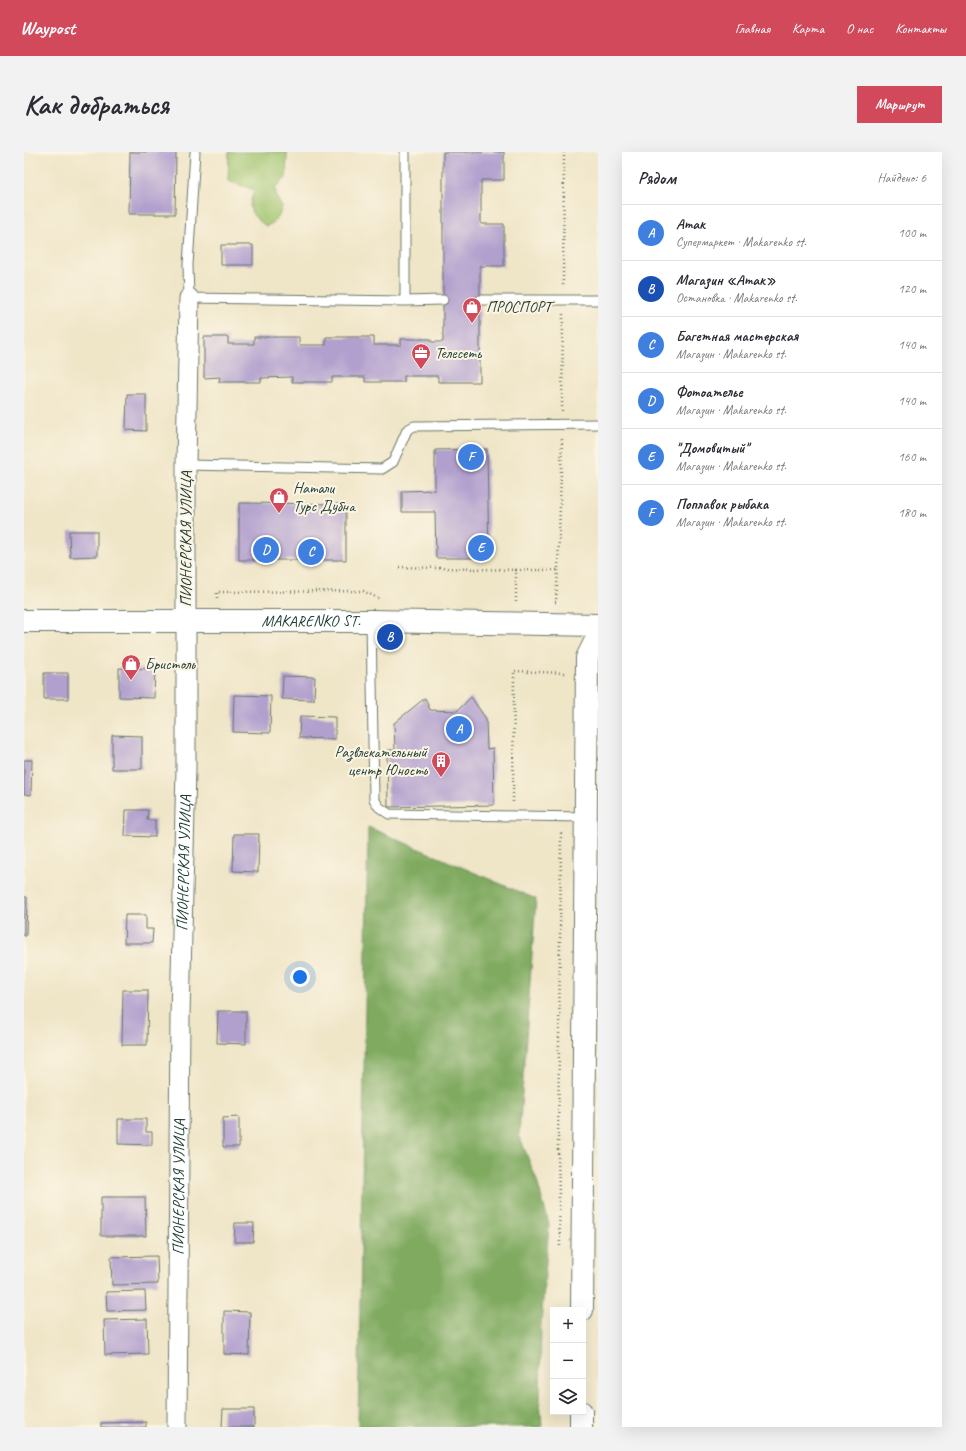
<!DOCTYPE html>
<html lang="ru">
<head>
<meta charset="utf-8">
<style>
	body { margin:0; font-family:Caveat,sans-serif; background:#f2f2f3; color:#2b2b33 }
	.controls { position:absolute; right:12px; bottom:12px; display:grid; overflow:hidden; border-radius:0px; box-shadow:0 4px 16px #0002 }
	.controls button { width:36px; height:36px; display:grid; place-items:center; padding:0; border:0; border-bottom:1px solid #e1e1e2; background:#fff; color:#2b2b33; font:20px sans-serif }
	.you { position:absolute; left:276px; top:825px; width:14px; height:14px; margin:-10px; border:3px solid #fff; border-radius:50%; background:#1a73e8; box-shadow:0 0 0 6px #1a73e833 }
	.badge { display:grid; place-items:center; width:26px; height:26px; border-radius:50%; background:#d1495b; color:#fff; font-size:13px; font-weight:700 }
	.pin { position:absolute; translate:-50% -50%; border:2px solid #fff; box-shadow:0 1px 4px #0006 }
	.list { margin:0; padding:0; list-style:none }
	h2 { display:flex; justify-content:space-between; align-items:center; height:52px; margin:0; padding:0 16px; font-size:17px }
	h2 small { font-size:13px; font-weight:400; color:#7c7c81 }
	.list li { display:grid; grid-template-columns:26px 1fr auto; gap:12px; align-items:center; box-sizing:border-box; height:56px; padding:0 16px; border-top:1px solid #e1e1e2 }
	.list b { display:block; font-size:15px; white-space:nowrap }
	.list p { margin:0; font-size:13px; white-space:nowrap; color:#7c7c81 }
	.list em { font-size:13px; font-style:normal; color:#7c7c81 }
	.icon { flex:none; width:22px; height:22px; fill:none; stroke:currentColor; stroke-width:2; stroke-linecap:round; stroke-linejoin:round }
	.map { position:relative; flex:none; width:574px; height:1275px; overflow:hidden; border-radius:0px }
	header { display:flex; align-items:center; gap:24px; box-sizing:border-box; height:56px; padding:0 20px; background:#d1495b; color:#fff }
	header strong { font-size:19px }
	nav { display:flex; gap:22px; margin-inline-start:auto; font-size:14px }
	.intro { display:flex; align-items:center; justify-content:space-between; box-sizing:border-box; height:96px; padding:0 24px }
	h1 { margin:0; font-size:28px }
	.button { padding:10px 18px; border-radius:0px; background:#d1495b; color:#fff; font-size:14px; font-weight:700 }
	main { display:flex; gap:24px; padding:0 24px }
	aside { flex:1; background:#fff; border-radius:0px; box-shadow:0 4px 16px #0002 }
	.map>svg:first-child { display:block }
	.green { fill:#a0c46e; stroke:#608051 }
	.forest { fill:#80aa61; stroke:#50744a }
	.building { fill:#b19fce }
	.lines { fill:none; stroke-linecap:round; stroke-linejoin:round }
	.service-casing { stroke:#687867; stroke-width:11 }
	.minor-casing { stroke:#687867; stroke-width:21 }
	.secondary-casing { stroke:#687867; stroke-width:24 }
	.path { stroke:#687867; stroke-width:2.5; stroke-dasharray:1 3; stroke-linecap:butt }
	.service { stroke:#fff; stroke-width:9 }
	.minor { stroke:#fff; stroke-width:19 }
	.secondary { stroke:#fff; stroke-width:22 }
	.labels { text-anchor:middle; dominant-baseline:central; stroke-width:4; stroke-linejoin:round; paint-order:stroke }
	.poi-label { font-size:16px; fill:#1f3d34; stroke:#fcf5e5; text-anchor:start }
	.street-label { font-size:16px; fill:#1f3d34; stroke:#fcf5e5 }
</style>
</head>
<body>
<header>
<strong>Waypost</strong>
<nav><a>Главная</a><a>Карта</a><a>О нас</a><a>Контакты</a></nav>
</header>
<div class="intro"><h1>Как добраться</h1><a class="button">Маршрут</a></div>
<main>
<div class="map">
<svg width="574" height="1275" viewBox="0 0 574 1275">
	<rect width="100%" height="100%" fill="#fcf5e5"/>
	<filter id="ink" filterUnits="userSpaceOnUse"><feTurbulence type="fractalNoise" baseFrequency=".025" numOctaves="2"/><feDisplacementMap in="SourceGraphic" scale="8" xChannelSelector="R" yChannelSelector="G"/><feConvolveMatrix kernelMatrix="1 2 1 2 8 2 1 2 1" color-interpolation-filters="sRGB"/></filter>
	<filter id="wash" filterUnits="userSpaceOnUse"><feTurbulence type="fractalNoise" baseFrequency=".012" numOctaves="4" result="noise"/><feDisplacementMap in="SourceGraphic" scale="16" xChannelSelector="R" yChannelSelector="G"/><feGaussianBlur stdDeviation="0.9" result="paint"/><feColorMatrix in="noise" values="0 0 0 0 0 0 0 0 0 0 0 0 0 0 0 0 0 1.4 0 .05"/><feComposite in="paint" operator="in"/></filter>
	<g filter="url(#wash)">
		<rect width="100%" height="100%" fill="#efe5c7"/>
		<!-- green -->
		<path class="green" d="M205 0H263L262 26 251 36 253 46 258 55C255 65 253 70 242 74 226 62 222 57 231 38L204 29Z"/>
		<!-- forest -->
		<path class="forest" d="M344 675 512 747 495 983 513 1029 525 1072 517 1173 516 1248 518 1275H334Z"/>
		<g id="blocks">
			<!-- building -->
			<path class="building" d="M106 0H152L151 62H105Z
				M419 0H480V28H457V72H480V114H456V230H414V224H380V230H341V225H308V230H268V225L237 226V230H195L196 225 180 226V185H204V192H230V185H275V193H302V185H350V193H377V187H407V190H419Z
				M197 93H229V113H197Z
				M103 242H122V279L102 278Z
				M463 297 465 406H412L411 360H378V339L411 338V298Z
				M215 351 322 352V408H215Z
				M45 379H73V404L46 405Z
				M95 516 131 517 130 546 95 545Z
				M20 521H44V547H20Z
				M259 524 291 525 290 548 258 547Z
				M210 543 247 544 246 581 209 580Z
				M447 545 462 567 463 597 469 596 470 653 364 655 363 598H371L370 571 401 546 406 558 433 559Z
				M276 564 311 565V587L275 586Z
				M88 583 118 584V617H88Z
				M0 608H8L7 643 0 642Z
				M102 658H124L123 668H131V685L101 684Z
				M210 682H235L234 720 209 719Z
				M0 745H3L2 784H0Z
				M101 763H122V777H129L128 791H100Z
				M99 838H124L123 893H98Z
				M194 859H222V892L193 891Z
				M215 965V995H199V966Z
				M94 967H122V980H128V993L94 992Z
				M77 1045H121L122 1084H77Z
				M211 1071H230L229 1090H210Z
				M133 1104 134 1132 88 1133 87 1105Z
				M121 1139 122 1158 83 1159 82 1140Z
				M200 1159 226 1160 225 1203 200 1202Z
				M123 1167 124 1202 81 1203 80 1168Z
				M199 1257H230V1275H198Z
				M122 1270V1275H77V1271Z"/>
		</g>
	</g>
	<g filter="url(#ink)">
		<use href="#blocks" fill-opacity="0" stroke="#687867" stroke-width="1"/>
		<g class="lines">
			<!-- service casing -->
			<g class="service-casing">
				<path id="service" d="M171 0 164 113 165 146 381 149V0
					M456 148H574
					M381 149 419 148
					M162 313 358 317 369 310 383 278 390 274 574 272
					M347 469 350 647 355 655 365 662 561 665"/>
			</g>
			<!-- minor casing -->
			<g class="minor-casing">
				<g id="minor">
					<path id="s1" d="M153 1275 156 864 162 616V313L165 146"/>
				</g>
			</g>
			<!-- secondary casing -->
			<g class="secondary-casing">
				<g id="secondary">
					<path id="s2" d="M0 469H347L574 473"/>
					<path d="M558 1158 563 506 574 484"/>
					<path d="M557 1275V1260"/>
				</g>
			</g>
			<!-- path -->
			<path class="path" d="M539 133 540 0
				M538 259 539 162
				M375 415 492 418V450
				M492 418H534L538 286
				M193 446V440L339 439 356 447
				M531 450H532L534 418
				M489 650 490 519 542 521
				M536 1094 534 1000 537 679"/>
			<!-- service -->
			<use href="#service" class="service"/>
			<!-- minor -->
			<use href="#minor" class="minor"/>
			<!-- secondary -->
			<use href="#secondary" class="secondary"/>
		</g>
	</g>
	<!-- icons -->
	<defs>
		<g id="shop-pin" transform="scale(1)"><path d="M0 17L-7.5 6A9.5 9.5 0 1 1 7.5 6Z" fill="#d1495b" stroke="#fcf5e5"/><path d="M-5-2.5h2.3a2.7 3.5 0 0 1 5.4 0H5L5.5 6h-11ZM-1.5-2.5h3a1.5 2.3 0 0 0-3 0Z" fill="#fff"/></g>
		<g id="office-pin" transform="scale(1)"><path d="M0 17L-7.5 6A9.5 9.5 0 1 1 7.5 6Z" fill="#d1495b" stroke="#fcf5e5"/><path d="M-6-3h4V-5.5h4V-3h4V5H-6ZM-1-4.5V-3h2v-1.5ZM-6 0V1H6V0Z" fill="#fff"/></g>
		<g id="building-pin" transform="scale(1)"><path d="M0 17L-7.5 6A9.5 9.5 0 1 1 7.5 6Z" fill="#d1495b" stroke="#fcf5e5"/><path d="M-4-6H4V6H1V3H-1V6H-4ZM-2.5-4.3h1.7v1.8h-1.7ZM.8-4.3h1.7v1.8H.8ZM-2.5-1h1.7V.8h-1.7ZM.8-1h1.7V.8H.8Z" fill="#fff"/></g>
	</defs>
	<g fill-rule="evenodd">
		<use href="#shop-pin" x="448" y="155"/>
		<use href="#office-pin" x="397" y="201"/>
		<use href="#shop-pin" x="255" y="345"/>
		<use href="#shop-pin" x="107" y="512"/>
		<use href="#building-pin" x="417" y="609"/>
	</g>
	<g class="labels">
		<!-- poi labels -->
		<g class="poi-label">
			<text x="462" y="155">ПРОСПОРТ</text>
			<text x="411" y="201">Телесеть</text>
			<text x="269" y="336">Натали<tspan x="269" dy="18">Турс Дубна</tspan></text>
			<text x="121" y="512">Бристоль</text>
			<text x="403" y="600" text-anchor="end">Развлекательный<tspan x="403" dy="18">центр Юность</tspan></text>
		</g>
		<!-- street labels -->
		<g class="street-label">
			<text transform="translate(162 387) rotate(-90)">ПИОНЕРСКАЯ УЛИЦА</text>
			<text stroke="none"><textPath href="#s2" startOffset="287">MAKARENKO ST.</textPath></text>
			<text stroke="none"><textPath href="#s1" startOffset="564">ПИОНЕРСКАЯ УЛИЦА</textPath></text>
			<text stroke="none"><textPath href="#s1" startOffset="240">ПИОНЕРСКАЯ УЛИЦА</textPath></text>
		</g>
	</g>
</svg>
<div class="controls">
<button>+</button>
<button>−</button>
<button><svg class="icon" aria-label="layers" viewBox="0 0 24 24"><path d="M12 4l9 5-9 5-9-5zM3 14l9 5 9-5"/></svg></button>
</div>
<div class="you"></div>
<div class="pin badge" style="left:435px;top:577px;background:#3f7fe0">A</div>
<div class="pin badge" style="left:366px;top:485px;background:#1a4fb4">B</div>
<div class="pin badge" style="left:287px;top:400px;background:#3f7fe0">C</div>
<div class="pin badge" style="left:242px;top:398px;background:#3f7fe0">D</div>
<div class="pin badge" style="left:457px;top:396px;background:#3f7fe0">E</div>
<div class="pin badge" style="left:447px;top:305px;background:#3f7fe0">F</div>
</div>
<aside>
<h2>Рядом<small>Найдено: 6</small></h2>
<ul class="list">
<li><span class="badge" style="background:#3f7fe0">A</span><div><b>Атак</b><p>Супермаркет · Makarenko st.</p></div><em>100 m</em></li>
<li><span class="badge" style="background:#1a4fb4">B</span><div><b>Магазин «Атак»</b><p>Остановка · Makarenko st.</p></div><em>120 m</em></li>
<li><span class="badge" style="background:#3f7fe0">C</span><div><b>Багетная мастерская</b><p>Магазин · Makarenko st.</p></div><em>140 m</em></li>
<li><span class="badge" style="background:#3f7fe0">D</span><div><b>Фотоателье</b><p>Магазин · Makarenko st.</p></div><em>140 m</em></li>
<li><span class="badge" style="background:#3f7fe0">E</span><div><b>&quot;Домовитый&quot;</b><p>Магазин · Makarenko st.</p></div><em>160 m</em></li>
<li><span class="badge" style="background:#3f7fe0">F</span><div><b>Поплавок рыбака</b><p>Магазин · Makarenko st.</p></div><em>180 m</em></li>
</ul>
</aside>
</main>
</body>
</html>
